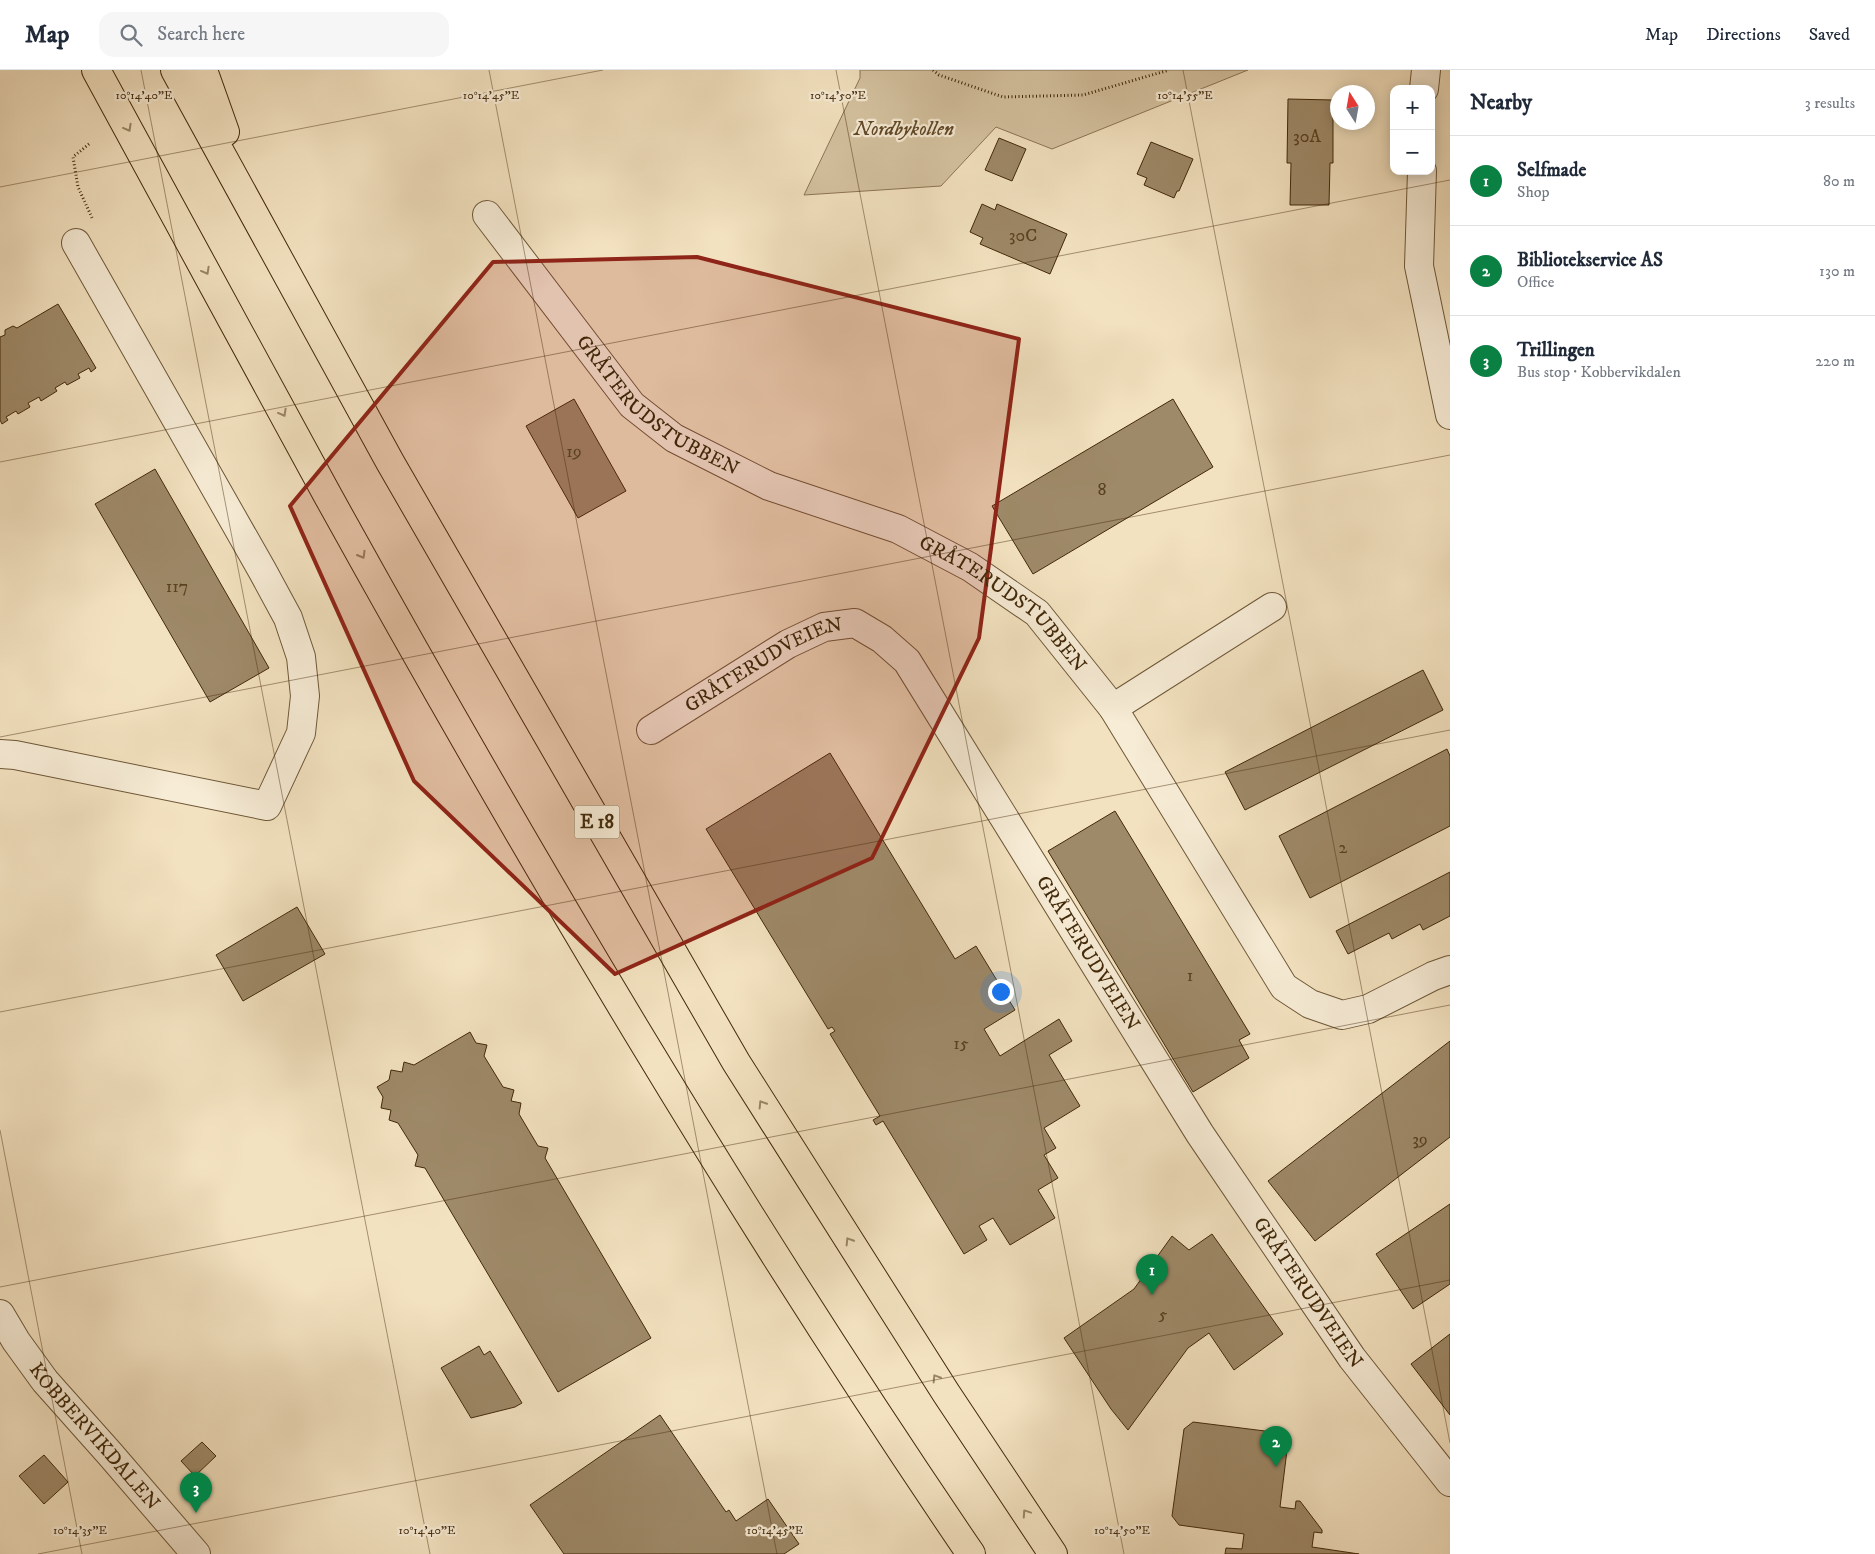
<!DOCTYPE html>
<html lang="en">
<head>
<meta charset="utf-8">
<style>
	body { margin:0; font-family:"IM FELL DW Pica",serif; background:#f6f6f7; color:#1f2937 }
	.controls { position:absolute; right:15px; top:15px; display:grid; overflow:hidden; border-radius:10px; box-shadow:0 2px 12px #0003 }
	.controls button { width:45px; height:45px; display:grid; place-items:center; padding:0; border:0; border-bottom:1px solid #e0e1e3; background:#fff; color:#1f2937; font:25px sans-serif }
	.compass { position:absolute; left:1330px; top:15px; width:45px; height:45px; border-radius:50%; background:#fff; box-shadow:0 2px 12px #0003; rotate:349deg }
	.you { position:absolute; left:1000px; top:921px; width:18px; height:18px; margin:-12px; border:4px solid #fff; border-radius:50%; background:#1a73e8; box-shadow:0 0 0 8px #1a73e833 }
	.badge { display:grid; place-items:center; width:32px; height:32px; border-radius:50%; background:#0b8043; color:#fff; font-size:16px; font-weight:700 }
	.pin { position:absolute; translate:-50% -41px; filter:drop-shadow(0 1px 2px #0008) }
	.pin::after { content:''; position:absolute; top:26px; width:18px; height:15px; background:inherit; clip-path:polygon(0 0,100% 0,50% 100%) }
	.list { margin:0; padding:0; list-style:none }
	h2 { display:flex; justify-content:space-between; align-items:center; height:65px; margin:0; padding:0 20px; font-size:21px }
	h2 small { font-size:16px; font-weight:400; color:#747a83 }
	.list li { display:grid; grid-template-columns:32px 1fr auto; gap:15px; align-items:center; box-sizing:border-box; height:90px; padding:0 20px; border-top:1px solid #e0e1e3 }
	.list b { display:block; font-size:19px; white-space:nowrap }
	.list p { margin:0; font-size:16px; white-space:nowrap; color:#747a83 }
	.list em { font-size:16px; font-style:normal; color:#747a83 }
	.icon { flex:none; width:28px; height:28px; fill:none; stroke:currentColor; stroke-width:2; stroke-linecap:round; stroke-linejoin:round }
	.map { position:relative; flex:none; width:1450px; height:1484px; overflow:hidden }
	header { display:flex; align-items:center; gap:30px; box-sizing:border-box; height:70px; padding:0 25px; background:#fff; border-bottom:1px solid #e0e1e3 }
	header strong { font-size:24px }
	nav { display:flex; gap:28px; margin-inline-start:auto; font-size:18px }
	.search { width:350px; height:45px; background:#f6f6f7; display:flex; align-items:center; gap:12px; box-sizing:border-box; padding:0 18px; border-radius:15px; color:#747a83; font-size:19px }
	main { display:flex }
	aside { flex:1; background:#fff }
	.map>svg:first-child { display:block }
	.green { fill:#d5c3a1; stroke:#8c7655 }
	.building { fill:#9e8968; stroke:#422909 }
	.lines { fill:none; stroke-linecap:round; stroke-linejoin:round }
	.minor-casing { stroke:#6e5737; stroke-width:30 }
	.highway-casing { stroke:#422909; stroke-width:30 }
	.path { stroke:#422909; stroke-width:3; stroke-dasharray:1 2.5; stroke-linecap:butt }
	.minor { stroke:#f7ecd6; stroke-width:28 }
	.highway { stroke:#f3e2c0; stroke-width:28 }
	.oneway { stroke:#9a8664 }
	.marked { fill:#8f2418; fill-opacity:0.2; stroke:#8f2418; stroke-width:4; stroke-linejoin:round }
	.ticks { fill:none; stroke:#422909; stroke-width:1; stroke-opacity:0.45 }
	.labels { text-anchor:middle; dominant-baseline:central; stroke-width:4.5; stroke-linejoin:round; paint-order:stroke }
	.number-label { font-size:18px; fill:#594121 }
	.shield { fill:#f7ecd6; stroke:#786446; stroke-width:1 }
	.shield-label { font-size:19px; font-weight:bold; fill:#422909 }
	.park-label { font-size:20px; font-style:italic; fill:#5f4827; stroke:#f7ecd6 }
	.street-label { font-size:20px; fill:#422909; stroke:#f7ecd6 }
	.ticks-label { font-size:12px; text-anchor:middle; fill:#422909; stroke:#f7ecd6; stroke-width:4.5; stroke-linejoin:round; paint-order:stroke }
</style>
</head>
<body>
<header>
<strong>Map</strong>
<div class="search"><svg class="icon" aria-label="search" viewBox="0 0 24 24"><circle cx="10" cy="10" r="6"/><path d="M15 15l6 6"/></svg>Search here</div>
<nav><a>Map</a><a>Directions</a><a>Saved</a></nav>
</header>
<main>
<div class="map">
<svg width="1450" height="1484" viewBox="0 0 1450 1484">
	<rect width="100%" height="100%" fill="#f3e2c0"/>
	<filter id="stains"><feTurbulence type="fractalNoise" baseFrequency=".004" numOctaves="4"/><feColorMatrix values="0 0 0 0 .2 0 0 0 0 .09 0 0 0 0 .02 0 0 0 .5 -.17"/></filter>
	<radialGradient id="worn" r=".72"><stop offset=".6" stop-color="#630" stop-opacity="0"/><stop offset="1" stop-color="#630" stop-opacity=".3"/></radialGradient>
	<!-- green -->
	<path class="green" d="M860 0H1248L1052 79 996 57 941 116 804 125 860 8Z"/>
	<!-- building -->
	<path class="building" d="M1288 29 1333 30V93H1330L1329 135H1290L1291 93H1287Z
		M999 68 1026 79 1012 111 985 100Z
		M1151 72 1193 89 1179 121H1177L1174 128 1144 115 1147 108 1137 104Z
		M982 134 995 140 997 134 1067 164 1050 204 980 174 983 168 970 162Z
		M58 234 96 298 91 302 89 298 78 304 80 308 67 315 65 312 55 318 57 321 41 331 39 327 28 333 30 337 18 344 16 341 6 347 8 350 2 354 0 350V267L5 265V260L13 256 17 258Z
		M574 329 626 421 578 448 526 356Z
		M1173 329 1213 397 1033 504 992 436Z
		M155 399 269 598 210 632 95 434Z
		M1423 600 1443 640 1245 740 1225 702Z
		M1447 679 1450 686V756L1310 828 1279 766Z
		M830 683 955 889 976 876 1015 940 984 959 1000 986 1059 949 1072 971 1049 985 1080 1036 1044 1058 1056 1078 1044 1085 1058 1108 1038 1120 1055 1148 1010 1175 993 1148 979 1156 987 1170 964 1184 883 1051 876 1055 873 1050 880 1046 830 964 835 961 832 957 828 959 706 759Z
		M1115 741 1250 964 1239 970 1249 988 1193 1022 1048 781Z
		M1450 802V846L1423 860 1420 854 1392 869 1389 863 1348 884 1336 861Z
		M297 837 325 884 243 931 216 885Z
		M470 962 476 973 487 975 484 986 503 1017 514 1020 511 1031 521 1033 519 1044 538 1076 548 1078 545 1088 651 1268 558 1322 425 1098 415 1096 418 1085 398 1053 389 1050 391 1040 381 1038 383 1027 377 1017 389 1010 391 1000 402 1002 404 992 414 995Z
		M1450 971V1067L1315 1171 1268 1111Z
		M1450 1134V1214L1413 1239 1376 1184Z
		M1212 1164 1283 1264 1234 1300 1209 1263 1188 1278 1128 1360 1111 1339 1064 1268 1134 1219 1172 1166 1189 1180Z
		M1450 1264V1345L1411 1294Z
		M479 1276 484 1285 490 1281 522 1333 515 1337 471 1348 441 1298Z
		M660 1345 726 1442 729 1440 736 1451 768 1429 799 1474 784 1484H564L530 1435Z
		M1193 1352 1281 1363 1288 1372 1280 1437 1295 1439 1296 1431H1300L1322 1460V1463L1314 1462 1312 1477 1359 1484H1225L1226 1478 1242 1479 1244 1464 1179 1455 1172 1446 1184 1359Z
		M202 1372 216 1386 195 1406 181 1391Z
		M44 1385 68 1412 44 1434 19 1406Z"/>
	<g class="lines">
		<!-- minor casing -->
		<g class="minor-casing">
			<g id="minor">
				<path d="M1424 19 1426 0"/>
				<path d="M1422 101 1419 196 1450 345"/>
				<path id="s1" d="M487 145 632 335 674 368 769 416 898 459 970 497 1037 543 1113 638 1284 917 1310 934 1342 945 1368 939 1433 906 1450 900"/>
				<path d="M1113 638 1272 537"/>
				<path id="s2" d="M651 660 788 574 824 557 855 553 882 569 907 591 1200 1064 1352 1288 1450 1412"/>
				<path d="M0 684 15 685 267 736 301 663 305 626 301 587 288 548 262 500 76 173"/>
				<path id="s3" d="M0 1244 16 1271 45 1311 110 1384 196 1484"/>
			</g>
		</g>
		<!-- highway casing -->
		<g class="highway-casing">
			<path id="highway" d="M96 0C173 142 250 284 328 426 528 787 739 1143 971 1484
				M175 0 390 392 736 992 946 1323 1053 1484
				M203 0 225 62"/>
		</g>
		<!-- path -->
		<path class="path" d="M933 0 939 5 1003 27 1083 25 1169 0
			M89 74 73 87 78 117 93 150"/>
		<!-- minor -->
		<use href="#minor" class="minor"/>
		<!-- highway -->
		<use href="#highway" class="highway"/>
	</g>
	<!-- one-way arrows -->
	<defs><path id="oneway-chevron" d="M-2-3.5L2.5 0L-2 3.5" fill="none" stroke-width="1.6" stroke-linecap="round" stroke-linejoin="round" transform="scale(1.25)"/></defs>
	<g class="oneway">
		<use href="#oneway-chevron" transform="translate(128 58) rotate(61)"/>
		<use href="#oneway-chevron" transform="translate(206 201) rotate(61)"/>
		<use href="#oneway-chevron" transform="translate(283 343) rotate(61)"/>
		<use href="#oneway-chevron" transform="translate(362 485) rotate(60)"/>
		<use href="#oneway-chevron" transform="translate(762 1034) rotate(-122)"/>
		<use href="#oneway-chevron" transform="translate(849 1171) rotate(-122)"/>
		<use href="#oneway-chevron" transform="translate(936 1308) rotate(-122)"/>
		<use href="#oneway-chevron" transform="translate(1026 1443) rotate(-124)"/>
	</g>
	<!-- marked area -->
	<path class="marked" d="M697 187 1019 269 979 568 872 788 615 904 414 711 290 436 493 192Z"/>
	<!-- ticks -->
	<path class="ticks" d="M141 0 430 1484M489 0 777 1484M836 0 1124 1484M1183 0 1450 1373M0 117 603 0M0 392 1450 110M0 667 1450 385M0 942 1450 660M0 1060 82 1484M0 1217 1450 935M38 1484 1450 1210"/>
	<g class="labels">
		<!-- number labels -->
		<g class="number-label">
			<text x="1307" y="67">30A</text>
			<text x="1023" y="166">30C</text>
			<text x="574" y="382">19</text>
			<text x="1102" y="420">8</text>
			<text x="177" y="517">117</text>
			<text x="1343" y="778">2</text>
			<text x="1190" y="906">1</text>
			<text x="961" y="974">15</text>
			<text x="1420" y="1070">39</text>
			<text x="1163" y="1245">5</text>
		</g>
		<!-- shield labels -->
		<rect class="shield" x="574.5" y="735.5" width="45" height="33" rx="4"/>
		<g class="shield-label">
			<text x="597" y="752">E 18</text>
		</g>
		<!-- park labels -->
		<g class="park-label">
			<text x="904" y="59">Nordbykollen</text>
		</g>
		<!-- street labels -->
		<g class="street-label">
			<text stroke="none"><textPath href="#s1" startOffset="259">GRÅTERUDSTUBBEN</textPath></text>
			<text stroke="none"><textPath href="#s1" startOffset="665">GRÅTERUDSTUBBEN</textPath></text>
			<text stroke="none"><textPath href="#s2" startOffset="131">GRÅTERUDVEIEN</textPath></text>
			<text stroke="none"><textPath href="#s2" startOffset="641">GRÅTERUDVEIEN</textPath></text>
			<text stroke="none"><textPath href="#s2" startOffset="1046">GRÅTERUDVEIEN</textPath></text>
			<text stroke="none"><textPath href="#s3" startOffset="155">KOBBERVIKDALEN</textPath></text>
		</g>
	</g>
	<g class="ticks-label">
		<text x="1185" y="29">10°14'55"E</text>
		<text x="144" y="29">10°14'40"E</text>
		<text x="491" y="29">10°14'45"E</text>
		<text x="838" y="29">10°14'50"E</text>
		<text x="80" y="1464">10°14'35"E</text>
		<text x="427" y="1464">10°14'40"E</text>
		<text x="775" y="1464">10°14'45"E</text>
		<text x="1122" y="1464">10°14'50"E</text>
	</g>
	<rect width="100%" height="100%" filter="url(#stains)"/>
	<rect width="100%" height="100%" fill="url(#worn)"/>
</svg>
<div class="controls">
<button>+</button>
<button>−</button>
</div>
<svg class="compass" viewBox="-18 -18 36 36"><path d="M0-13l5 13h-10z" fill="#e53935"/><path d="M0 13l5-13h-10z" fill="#747a83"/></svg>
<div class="you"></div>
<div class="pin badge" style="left:1152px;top:1225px">1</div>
<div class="pin badge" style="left:1276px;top:1397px">2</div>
<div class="pin badge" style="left:196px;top:1443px">3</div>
</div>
<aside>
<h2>Nearby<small>3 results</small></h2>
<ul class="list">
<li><span class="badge">1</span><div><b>Selfmade</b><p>Shop</p></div><em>80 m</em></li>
<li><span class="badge">2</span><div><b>Bibliotekservice AS</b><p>Office</p></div><em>130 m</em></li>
<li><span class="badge">3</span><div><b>Trillingen</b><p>Bus stop · Kobbervikdalen</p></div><em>220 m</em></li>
</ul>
</aside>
</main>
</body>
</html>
